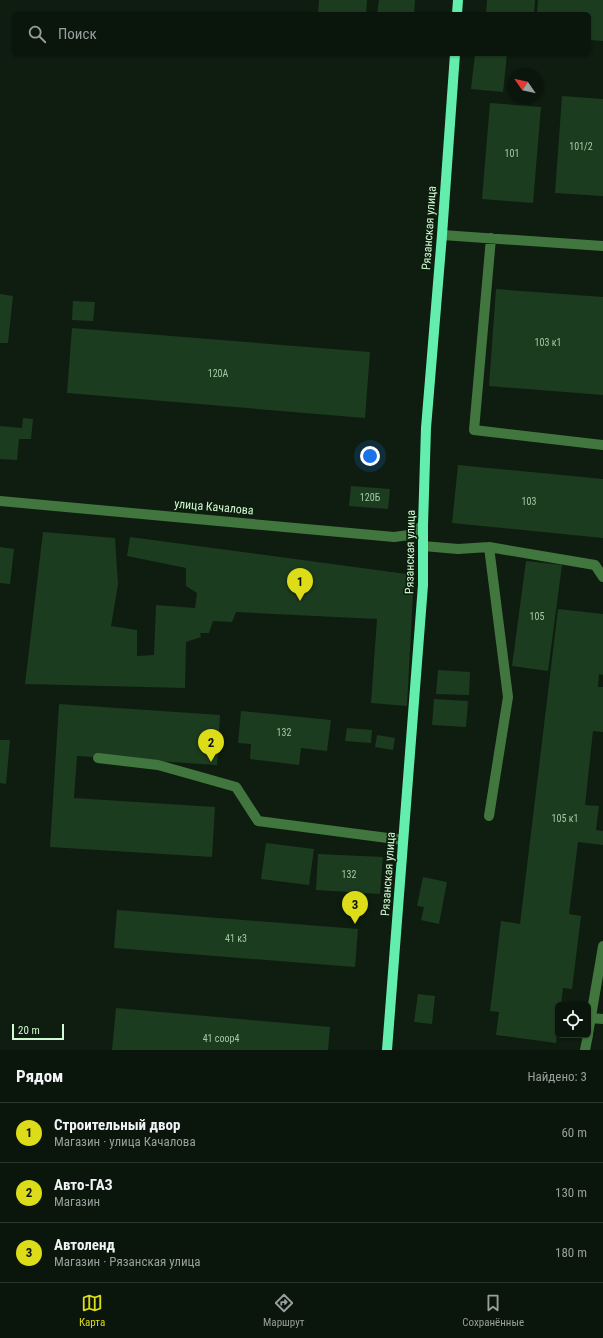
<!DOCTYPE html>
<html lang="ru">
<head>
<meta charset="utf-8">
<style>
	body { margin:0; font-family:"Roboto Condensed",sans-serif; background:#182319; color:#f1f3f6 }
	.controls { position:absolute; right:12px; bottom:12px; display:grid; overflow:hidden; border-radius:6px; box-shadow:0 1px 3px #0004 }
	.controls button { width:36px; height:36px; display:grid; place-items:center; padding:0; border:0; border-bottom:1px solid #2a352c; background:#0a160b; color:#f1f3f6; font:20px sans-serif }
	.compass { position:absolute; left:507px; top:68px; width:36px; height:36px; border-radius:50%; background:#0a160b; box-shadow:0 1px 3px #0004; rotate:304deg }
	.scale { position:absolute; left:12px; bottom:10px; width:52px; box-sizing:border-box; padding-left:4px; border:2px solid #d0fad1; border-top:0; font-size:11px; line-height:14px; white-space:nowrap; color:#d0fad1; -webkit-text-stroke:3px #0e1d0f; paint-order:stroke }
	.you { position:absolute; left:370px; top:456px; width:14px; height:14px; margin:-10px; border:3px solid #fff; border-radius:50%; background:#1a73e8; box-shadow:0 0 0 6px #1a73e833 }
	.badge { display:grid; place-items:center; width:26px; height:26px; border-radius:50%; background:#dcdd18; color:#111; font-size:13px; font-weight:700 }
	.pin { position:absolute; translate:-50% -33px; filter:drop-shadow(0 1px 2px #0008) }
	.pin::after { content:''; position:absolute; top:21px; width:14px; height:12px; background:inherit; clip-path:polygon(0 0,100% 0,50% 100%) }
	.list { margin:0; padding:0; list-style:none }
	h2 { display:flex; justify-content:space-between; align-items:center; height:52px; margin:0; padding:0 16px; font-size:17px }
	h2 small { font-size:13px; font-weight:400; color:#999f9d }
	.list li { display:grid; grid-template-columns:26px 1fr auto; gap:12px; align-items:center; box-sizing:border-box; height:60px; padding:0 16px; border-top:1px solid #2a352c }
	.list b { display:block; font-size:15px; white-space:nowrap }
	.list p { margin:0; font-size:13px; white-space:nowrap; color:#999f9d }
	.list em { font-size:13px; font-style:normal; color:#999f9d }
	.icon { flex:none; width:22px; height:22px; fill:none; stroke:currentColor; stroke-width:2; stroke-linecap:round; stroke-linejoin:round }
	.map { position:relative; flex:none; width:603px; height:1050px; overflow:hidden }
	.search { position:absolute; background:#0a160b; box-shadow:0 1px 3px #0004; left:12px; right:12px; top:12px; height:44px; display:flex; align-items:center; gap:10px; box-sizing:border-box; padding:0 14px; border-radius:6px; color:#999f9d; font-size:15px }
	.sheet { height:232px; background:#0a160b }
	nav { display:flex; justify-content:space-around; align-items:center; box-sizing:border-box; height:56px; border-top:1px solid #2a352c; background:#0a160b; font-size:11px; color:#999f9d }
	nav a { display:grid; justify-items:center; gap:2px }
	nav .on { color:#dcdd18 }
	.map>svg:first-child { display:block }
	.building { fill:#1c3c20 }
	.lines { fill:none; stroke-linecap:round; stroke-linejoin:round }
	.minor { stroke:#41773e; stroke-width:10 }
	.major { stroke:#63eead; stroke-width:10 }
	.labels { text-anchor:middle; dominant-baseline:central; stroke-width:3.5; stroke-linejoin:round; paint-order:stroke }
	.number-label { font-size:10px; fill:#a3caa5 }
	.street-label { font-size:12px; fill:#d0fad1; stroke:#0e1d0f }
</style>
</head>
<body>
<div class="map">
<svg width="603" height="1050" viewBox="0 0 603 1050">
	<rect width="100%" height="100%" fill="#0e1d0f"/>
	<!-- building -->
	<path class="building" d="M319 0H367L366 14H318Z
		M379 0H415L414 14H377Z
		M487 0H535L534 14H486Z
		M538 0H603V41L589 40V14H537Z
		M475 54H507L503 92 471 89Z
		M562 96 603 99V196L555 193Z
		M490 103 541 107 533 203 482 199Z
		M496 289 603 297V395L489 386Z
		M0 294 13 296 8 343H0Z
		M73 301 95 302 93 321 72 320Z
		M72 328 370 352 365 418 67 393Z
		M23 418 33 419 31 439H19L17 460 0 459V426L22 428Z
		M458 465 603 479V538L452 523Z
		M351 486 390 489 388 509 349 506Z
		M43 532 115 538 118 584 111 626 137 630V656L154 655 156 605 195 608 197 593 186 586V568L127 556 130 537 414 575 407 706 371 703 377 619 236 612 232 622 213 621 209 633H200L201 637 186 642 185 688 25 684Z
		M0 547 14 549 10 584 0 583Z
		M526 561 562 565 548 671 512 666Z
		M558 609 603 614V675L599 674 598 687H603V732L593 731 585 805 599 806 596 830 603 831V845L578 842 569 914 581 916 572 989 563 988 561 1005H558V1026L556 1043 496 1035 499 1012 490 1011 501 921 520 924Z
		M438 670 470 672 469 695 436 694Z
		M434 699 468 701 466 727 432 725Z
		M59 704 220 715 217 765 77 756 74 798 215 807 212 857 50 847Z
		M241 711 331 720 327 751 301 748 299 765 250 759 251 744 238 743Z
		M347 728 372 730 371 743 345 741Z
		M377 735 395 738 393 750 375 747Z
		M0 740H10L6 784 0 783Z
		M266 843 314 849 309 885 261 879Z
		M318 854 383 857 380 894 316 890Z
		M423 877 447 882 439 924 421 920 424 907 417 906Z
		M117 910 358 929 355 967 114 948Z
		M418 994 435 996 432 1024 414 1022Z
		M116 1008 330 1027 328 1050H112Z"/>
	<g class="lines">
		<!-- minor -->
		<path class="minor" d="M442 235 603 246
			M491 238 474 430 603 445
			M0 501 394 537 409 535 423 525
			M423 546 458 549 489 547 595 565 603 577
			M98 758 158 765 236 787 258 821 403 840
			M489 816 508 697 489 547
			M591 1018 603 1019
			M588 1034 603 946
			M585 1050 588 1035"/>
		<!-- major -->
		<path class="major" d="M457 14 458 0
			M387 1050 423 585V525L426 428 442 235 455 54"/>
	</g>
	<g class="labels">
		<!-- number labels -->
		<g class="number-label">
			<text x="581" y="146">101/2</text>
			<text x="512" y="153">101</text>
			<text x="548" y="342">103 к1</text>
			<text x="218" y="373">120А</text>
			<text x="370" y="497">120Б</text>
			<text x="529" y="501">103</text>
			<text x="537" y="616">105</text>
			<text x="284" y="732">132</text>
			<text x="565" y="818">105 к1</text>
			<text x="349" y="874">132</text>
			<text x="236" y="938">41 к3</text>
			<text x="221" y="1038">41 соор4</text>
		</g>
		<!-- street labels -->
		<g class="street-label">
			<text transform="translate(429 228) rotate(-86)">Рязанская улица</text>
			<text transform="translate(214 507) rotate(5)">улица Качалова</text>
			<text transform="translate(410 552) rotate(-89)">Рязанская улица</text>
			<text transform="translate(388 874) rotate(-86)">Рязанская улица</text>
		</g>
	</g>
</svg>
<div class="controls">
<button><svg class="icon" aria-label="locate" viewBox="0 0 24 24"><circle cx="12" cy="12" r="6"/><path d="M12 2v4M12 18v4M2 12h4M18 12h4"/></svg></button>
</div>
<svg class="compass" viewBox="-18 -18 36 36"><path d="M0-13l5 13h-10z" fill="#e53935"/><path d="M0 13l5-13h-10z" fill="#999f9d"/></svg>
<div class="scale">20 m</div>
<div class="you"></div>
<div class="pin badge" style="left:300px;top:601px">1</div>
<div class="pin badge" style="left:211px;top:762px">2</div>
<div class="pin badge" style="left:355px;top:924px">3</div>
<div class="search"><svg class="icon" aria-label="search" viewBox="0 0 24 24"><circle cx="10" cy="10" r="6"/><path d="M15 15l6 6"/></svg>Поиск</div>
</div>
<section class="sheet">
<h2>Рядом<small>Найдено: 3</small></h2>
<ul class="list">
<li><span class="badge">1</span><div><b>Строительный двор</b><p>Магазин · улица Качалова</p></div><em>60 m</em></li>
<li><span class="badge">2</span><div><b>Авто-ГАЗ</b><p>Магазин</p></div><em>130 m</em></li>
<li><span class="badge">3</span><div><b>Автоленд</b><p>Магазин · Рязанская улица</p></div><em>180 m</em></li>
</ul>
</section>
<nav>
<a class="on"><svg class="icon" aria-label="map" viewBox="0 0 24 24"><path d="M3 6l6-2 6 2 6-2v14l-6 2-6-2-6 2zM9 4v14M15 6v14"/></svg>Карта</a>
<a><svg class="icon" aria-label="directions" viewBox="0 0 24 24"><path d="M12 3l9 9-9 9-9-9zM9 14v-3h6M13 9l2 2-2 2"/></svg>Маршрут</a>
<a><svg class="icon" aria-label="saved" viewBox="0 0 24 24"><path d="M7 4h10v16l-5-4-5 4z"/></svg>Сохранённые</a>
</nav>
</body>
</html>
